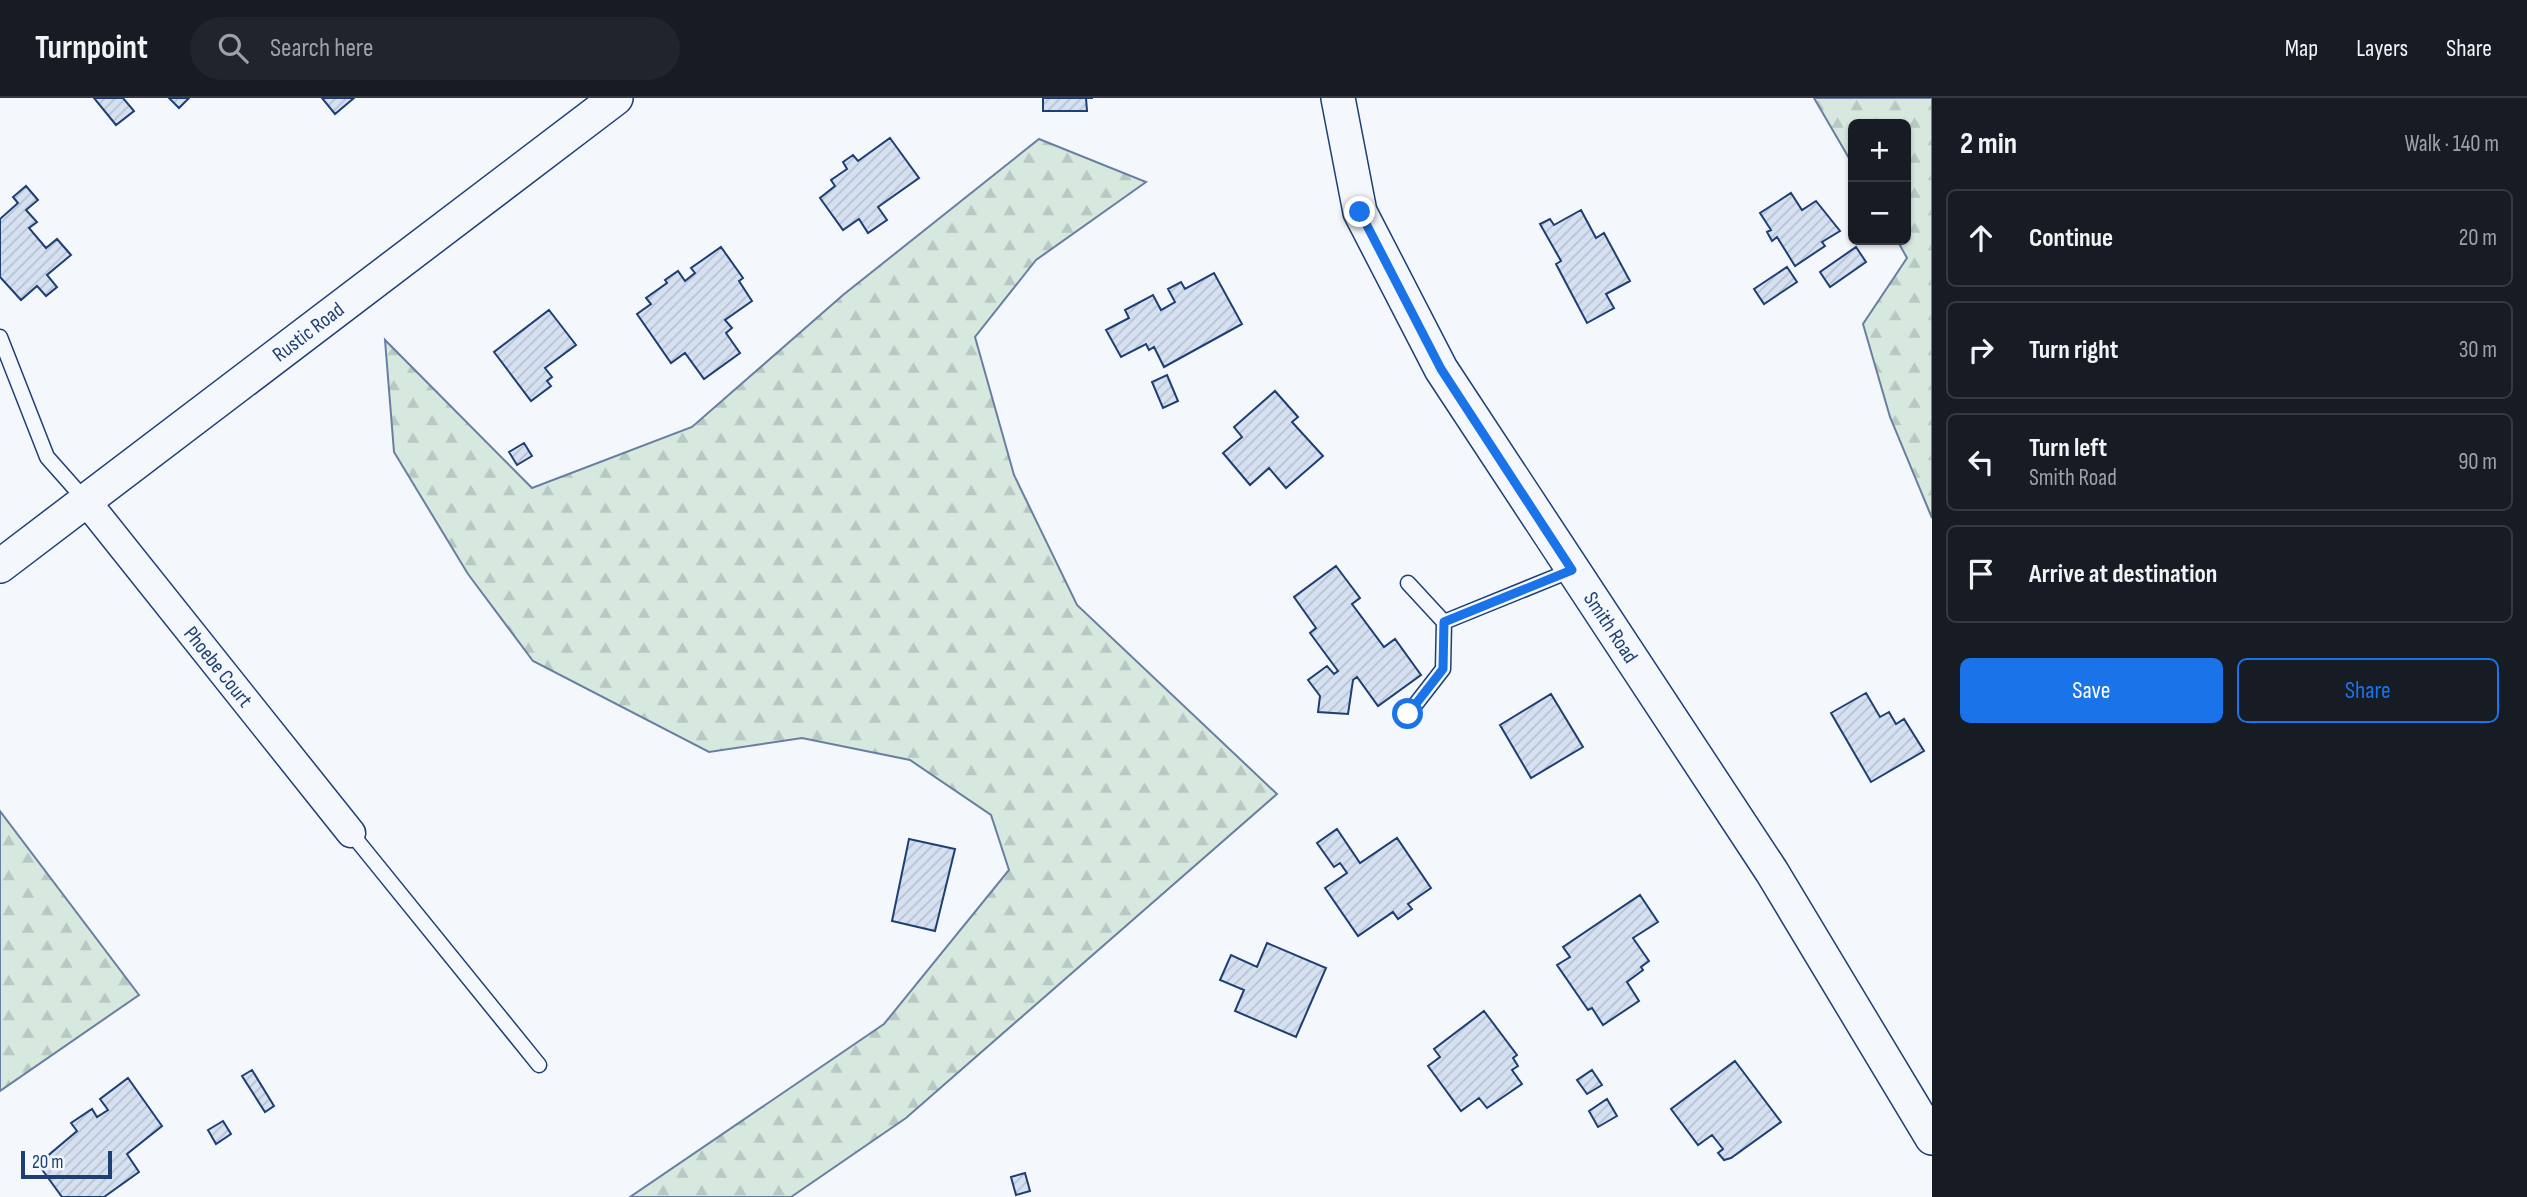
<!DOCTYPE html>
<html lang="en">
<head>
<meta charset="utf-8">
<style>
	body { margin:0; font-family:"Sofia Sans Condensed",sans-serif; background:#20242c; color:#f1f3f6 }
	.controls { position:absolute; right:21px; top:21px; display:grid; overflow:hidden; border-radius:10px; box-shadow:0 2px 5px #0004 }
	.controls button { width:63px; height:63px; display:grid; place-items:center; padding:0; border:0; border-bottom:2px solid #363941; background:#171b24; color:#f1f3f6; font:35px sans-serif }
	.scale { position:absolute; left:21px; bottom:18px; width:91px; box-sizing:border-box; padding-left:7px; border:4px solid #1d3f73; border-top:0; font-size:19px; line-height:24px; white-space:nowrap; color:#1d3f73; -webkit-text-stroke:5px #f4f7fb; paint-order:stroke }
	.stop { position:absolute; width:21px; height:21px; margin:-16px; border:5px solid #1a73e8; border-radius:50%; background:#fff }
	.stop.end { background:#1a73e8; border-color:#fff; box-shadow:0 2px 7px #0008 }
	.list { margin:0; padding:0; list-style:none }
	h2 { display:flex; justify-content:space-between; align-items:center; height:91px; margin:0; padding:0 28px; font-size:30px }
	h2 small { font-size:23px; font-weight:400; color:#9ea1a6 }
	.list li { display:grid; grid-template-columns:46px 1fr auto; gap:21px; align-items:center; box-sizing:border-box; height:98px; margin:0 14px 14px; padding:0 14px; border:2px solid #363941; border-radius:10px }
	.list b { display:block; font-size:26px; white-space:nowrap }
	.list p { margin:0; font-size:23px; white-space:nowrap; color:#9ea1a6 }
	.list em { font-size:23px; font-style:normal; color:#9ea1a6 }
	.actions { display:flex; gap:14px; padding:21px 28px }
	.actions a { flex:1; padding:16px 0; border:2px solid #1a73e8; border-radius:10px; text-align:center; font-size:24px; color:#1a73e8 }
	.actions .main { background:#1a73e8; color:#fff }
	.icon { flex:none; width:38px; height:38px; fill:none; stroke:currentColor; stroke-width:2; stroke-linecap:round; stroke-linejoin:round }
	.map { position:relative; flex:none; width:1932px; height:1099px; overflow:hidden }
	header { display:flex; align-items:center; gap:42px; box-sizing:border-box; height:98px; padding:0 35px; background:#171b24; border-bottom:2px solid #363941 }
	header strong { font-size:33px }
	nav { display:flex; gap:38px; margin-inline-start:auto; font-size:24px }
	.search { width:490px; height:63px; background:#20242c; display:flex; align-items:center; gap:18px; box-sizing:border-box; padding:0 24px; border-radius:38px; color:#9ea1a6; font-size:26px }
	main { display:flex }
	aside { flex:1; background:#171b24 }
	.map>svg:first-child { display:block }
	.forest { fill:url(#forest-firs); stroke:#687fa3; stroke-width:2 }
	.building { fill:url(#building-hatch); stroke:#1d3f73; stroke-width:2 }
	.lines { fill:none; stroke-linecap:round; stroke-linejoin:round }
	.service-casing { stroke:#1d3f73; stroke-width:17 }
	.minor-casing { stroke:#1d3f73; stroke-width:31 }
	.tertiary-casing { stroke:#1d3f73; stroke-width:36 }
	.service { stroke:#f4f7fb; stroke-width:14 }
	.minor { stroke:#f4f7fb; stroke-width:28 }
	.tertiary { stroke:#f4f7fb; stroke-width:33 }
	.route { stroke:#1a73e8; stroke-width:9 }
	.labels { text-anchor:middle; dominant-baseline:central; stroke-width:5; stroke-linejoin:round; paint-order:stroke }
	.street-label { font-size:21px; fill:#1d3f73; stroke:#f4f7fb }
</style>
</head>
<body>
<header>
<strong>Turnpoint</strong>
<div class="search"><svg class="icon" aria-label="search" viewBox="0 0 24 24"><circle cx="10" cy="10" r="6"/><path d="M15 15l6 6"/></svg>Search here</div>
<nav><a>Map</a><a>Layers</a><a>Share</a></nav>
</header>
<main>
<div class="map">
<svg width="1932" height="1099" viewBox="0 0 1932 1099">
	<defs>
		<pattern id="forest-firs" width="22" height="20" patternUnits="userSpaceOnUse" patternTransform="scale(1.75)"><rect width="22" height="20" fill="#d7e8df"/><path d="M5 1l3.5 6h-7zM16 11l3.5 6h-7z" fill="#b8c8c3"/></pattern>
		<pattern id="building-hatch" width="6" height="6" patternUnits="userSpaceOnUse" patternTransform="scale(1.75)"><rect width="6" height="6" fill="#d5e0f0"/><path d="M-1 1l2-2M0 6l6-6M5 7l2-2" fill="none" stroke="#b6c1d1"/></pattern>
	</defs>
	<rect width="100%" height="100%" fill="#f4f7fb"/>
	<!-- forest -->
	<path class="forest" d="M1814 0H1932V420L1890 319 1863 226 1907 160 1897 142H1906V26H1853V67Z
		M1039 41 1146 84 1036 162 975 239 1014 377 1077 507 1277 696 906 1020 791 1099H630L884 926 1009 772 991 717 910 662 802 640 709 654 533 563 468 476 394 354 385 242 532 390 692 329 843 197Z
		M0 713 139 897 0 993Z"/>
	<!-- building -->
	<path class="building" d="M94 0H123L134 13 116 27Z
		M169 0H189L179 10Z
		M322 0H354L335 16Z
		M1043 0H1093H1086L1087 13H1043Z
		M890 40 919 80 878 109 887 122 868 135 859 121 843 132 820 100 835 88 831 82 847 71 843 64 853 57 858 63Z
		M26 88 38 102 26 112 37 124 29 130 46 150 57 141 71 157 47 177 57 189 46 198 37 188 21 202 0 179V121L18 105 13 99Z
		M1791 95 1802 112 1816 103 1840 133 1822 144 1825 148 1795 168 1777 139 1772 143 1767 134 1771 132 1760 115Z
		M1581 112 1596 140 1604 135 1630 183 1606 196 1614 210 1587 225 1556 166 1561 163 1540 126 1550 121 1554 127Z
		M721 149 743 180 739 183 752 203 725 222 732 230 726 235 740 255 704 281 685 255 671 265 637 216 651 206 646 200 667 185 665 182 678 173 685 183 695 175 691 170Z
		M1856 149 1866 164 1830 189 1820 174Z
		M1787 169 1797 184 1764 206 1754 191Z
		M1214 175 1242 226 1164 269 1154 249 1149 252 1146 246 1121 259 1106 232 1129 220 1125 212 1153 197 1161 212 1175 204 1168 191 1181 184 1185 191Z
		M549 212 576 247 545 270 552 279 547 283 551 288 531 303 494 254Z
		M1167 277 1178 303 1163 310 1152 284Z
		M1275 293 1298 319 1292 324 1323 358 1286 390 1269 370 1250 387 1223 355 1242 339 1234 329Z
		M524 345 532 358 517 367 509 354Z
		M1336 468 1360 500 1352 506 1384 549 1395 541 1421 577 1378 608 1357 579 1353 582 1348 616 1318 614 1320 598 1308 582 1327 568 1334 576 1338 573 1310 535 1316 530 1294 499Z
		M1866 595 1880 619 1889 614 1896 626 1904 621 1924 653 1871 684 1831 615Z
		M1551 596 1583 649 1531 680 1500 627Z
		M1337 731 1360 765 1397 740 1431 790 1408 806 1412 811 1398 821 1393 814 1358 838 1325 790 1347 775 1340 765 1334 769 1317 745Z
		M909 741 955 751 935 833 892 823Z
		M1640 797 1658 824 1633 840 1649 863 1641 869 1643 872 1627 884 1639 903 1603 927 1592 910 1588 912 1557 867 1570 859 1563 849Z
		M1267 845 1326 870 1296 939 1235 913 1244 892 1220 882 1231 857 1257 869Z
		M1484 913 1517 957 1513 960 1518 968 1512 972 1522 986 1487 1010 1479 1000 1461 1013 1428 968 1440 959 1434 951Z
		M1735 963 1781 1024 1731 1060 1724 1062 1718 1055 1723 1051 1712 1037 1698 1047 1671 1011Z
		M252 972 274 1008 265 1014 242 978Z
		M1592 972 1602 987 1587 996 1577 982Z
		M128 980 162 1028 127 1056 139 1074 104 1099H62L38 1066 77 1033 71 1025 92 1011 97 1019 108 1012 100 1001Z
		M1607 1001 1617 1018 1598 1029 1589 1013Z
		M223 1023 231 1036 216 1046 208 1032Z
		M1025 1075 1030 1093 1016 1097 1011 1079Z"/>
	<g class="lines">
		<!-- service casing -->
		<g class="service-casing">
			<path id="service" d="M0 239 47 359 86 403
				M1408 485 1444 524
				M1408 616 1443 571 1444 524 1572 472
				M351 735 539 967"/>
		</g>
		<!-- minor casing -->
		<g class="minor-casing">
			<g id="minor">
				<path id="s1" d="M86 403 351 735"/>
			</g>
		</g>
		<!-- tertiary casing -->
		<g class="tertiary-casing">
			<g id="tertiary">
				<path id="s2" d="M1338 0 1360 114 1441 271 1772 774 1932 1040"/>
				<path id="s3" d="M0 468 616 0"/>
			</g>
		</g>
		<!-- service -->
		<use href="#service" class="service"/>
		<!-- minor -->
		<use href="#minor" class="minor"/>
		<!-- tertiary -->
		<use href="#tertiary" class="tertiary"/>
	</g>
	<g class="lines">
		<!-- route -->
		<path class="route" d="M1360 114 1441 271 1572 472 1444 524 1443 571 1408 616"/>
	</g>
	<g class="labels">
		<!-- street labels -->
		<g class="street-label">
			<text stroke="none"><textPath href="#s3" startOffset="387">Rustic Road</textPath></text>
			<text stroke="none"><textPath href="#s2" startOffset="602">Smith Road</textPath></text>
			<text stroke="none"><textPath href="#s1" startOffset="212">Phoebe Court</textPath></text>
		</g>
	</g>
</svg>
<div class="controls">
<button>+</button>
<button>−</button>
</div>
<div class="scale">20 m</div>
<div class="stop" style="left:1408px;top:616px"></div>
<div class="stop end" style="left:1360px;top:114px"></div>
</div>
<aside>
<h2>2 min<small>Walk · 140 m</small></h2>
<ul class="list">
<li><svg class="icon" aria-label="ahead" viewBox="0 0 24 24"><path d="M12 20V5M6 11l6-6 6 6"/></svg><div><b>Continue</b></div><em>20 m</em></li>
<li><svg class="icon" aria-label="right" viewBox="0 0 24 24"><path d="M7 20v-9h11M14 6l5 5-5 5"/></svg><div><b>Turn right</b></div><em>30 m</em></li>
<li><svg class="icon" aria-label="left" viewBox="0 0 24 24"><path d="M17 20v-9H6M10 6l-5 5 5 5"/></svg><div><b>Turn left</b><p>Smith Road</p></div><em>90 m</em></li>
<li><svg class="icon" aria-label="arrive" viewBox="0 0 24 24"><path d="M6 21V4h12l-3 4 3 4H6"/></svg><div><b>Arrive at destination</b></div></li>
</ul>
<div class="actions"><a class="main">Save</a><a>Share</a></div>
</aside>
</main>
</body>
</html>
